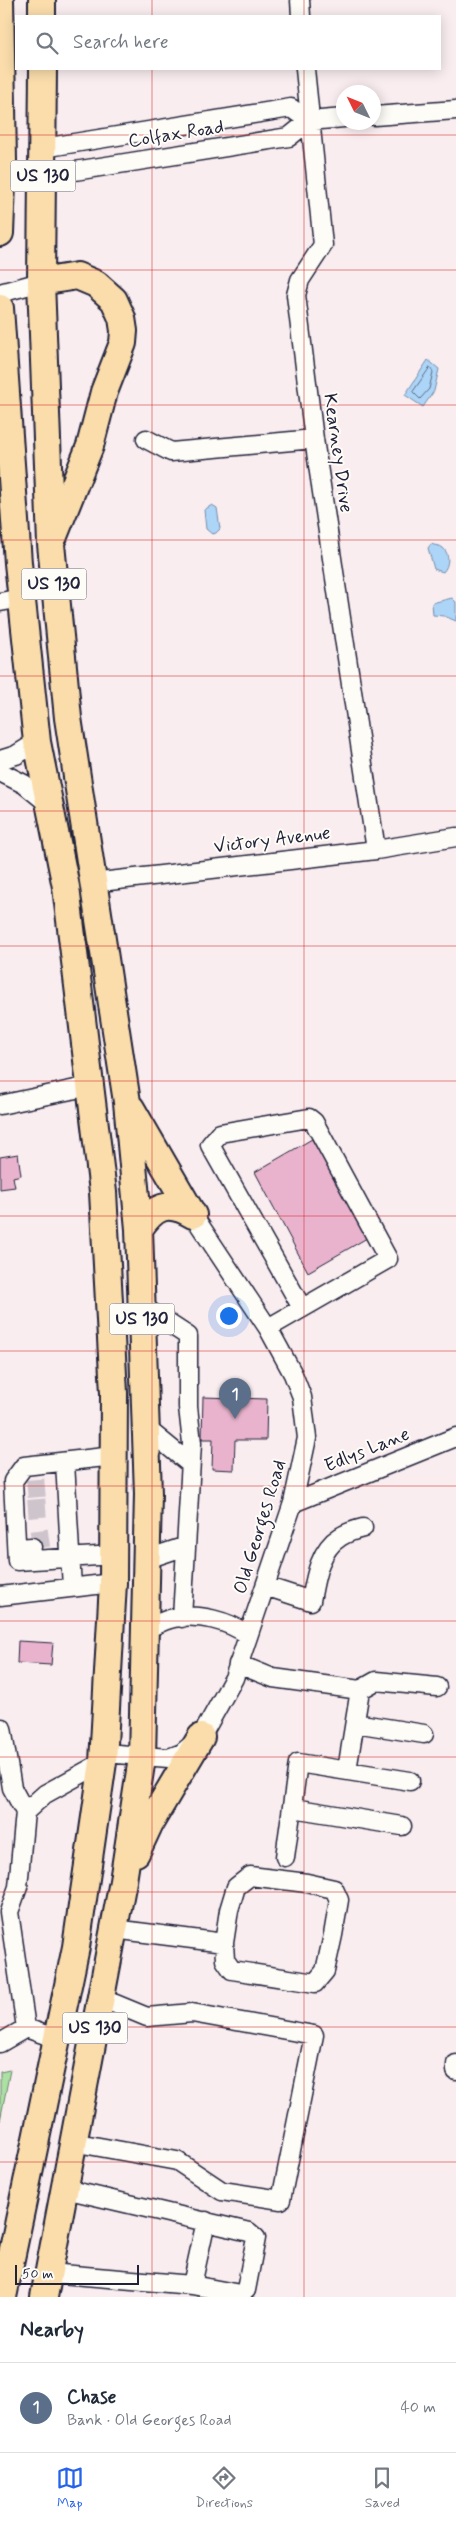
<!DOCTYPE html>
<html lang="en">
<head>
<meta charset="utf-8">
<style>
	body { margin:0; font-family:Mynerve,sans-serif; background:#f6f6f7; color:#1f2937 }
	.compass { position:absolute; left:336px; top:85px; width:45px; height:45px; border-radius:50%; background:#fff; box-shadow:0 2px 12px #0003; rotate:313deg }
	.scale { position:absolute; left:15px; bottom:12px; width:124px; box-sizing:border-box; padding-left:5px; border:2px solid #22223b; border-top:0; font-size:14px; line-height:18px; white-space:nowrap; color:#22223b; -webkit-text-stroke:4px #fdfcf7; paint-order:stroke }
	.you { position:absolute; left:228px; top:1315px; width:18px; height:18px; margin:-12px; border:4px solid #fff; border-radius:50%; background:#1a73e8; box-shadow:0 0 0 8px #1a73e833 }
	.badge { display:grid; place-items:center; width:32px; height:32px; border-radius:50%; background:#2563eb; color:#fff; font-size:16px; font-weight:700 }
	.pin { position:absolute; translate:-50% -41px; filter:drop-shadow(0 1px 2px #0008) }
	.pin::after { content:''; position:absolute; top:26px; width:18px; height:15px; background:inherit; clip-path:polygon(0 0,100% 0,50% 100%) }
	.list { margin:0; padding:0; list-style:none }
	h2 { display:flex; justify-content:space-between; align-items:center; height:65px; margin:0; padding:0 20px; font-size:21px }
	h2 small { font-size:16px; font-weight:400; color:#747a83 }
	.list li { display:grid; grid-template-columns:32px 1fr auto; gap:15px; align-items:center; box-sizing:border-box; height:90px; padding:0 20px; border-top:1px solid #e0e1e3 }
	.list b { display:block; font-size:19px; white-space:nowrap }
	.list p { margin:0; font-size:16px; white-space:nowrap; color:#747a83 }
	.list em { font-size:16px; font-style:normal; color:#747a83 }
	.icon { flex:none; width:28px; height:28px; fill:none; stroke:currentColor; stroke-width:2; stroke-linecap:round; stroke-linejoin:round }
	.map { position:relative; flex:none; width:456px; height:2297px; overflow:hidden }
	.search { position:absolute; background:#fff; box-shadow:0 2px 12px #0003; left:15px; right:15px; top:15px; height:55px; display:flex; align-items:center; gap:12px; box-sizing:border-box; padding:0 18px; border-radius:0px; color:#747a83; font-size:19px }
	.sheet { height:155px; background:#fff }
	nav { display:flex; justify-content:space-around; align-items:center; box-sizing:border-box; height:70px; border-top:1px solid #e0e1e3; background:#fff; font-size:14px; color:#747a83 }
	nav a { display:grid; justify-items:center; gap:2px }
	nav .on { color:#2563eb }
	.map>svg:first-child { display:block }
	.green { fill:#ace1a3; stroke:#67826f }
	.water { fill:#add5f7; stroke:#758dac }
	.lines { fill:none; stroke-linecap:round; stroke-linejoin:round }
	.shore { stroke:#5a6a86; stroke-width:1 }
	.building { fill:#e9b3cd; stroke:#22223b }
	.minor-tunnel { stroke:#cec4cb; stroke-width:18; stroke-dasharray:18 9; stroke-linecap:butt }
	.minor-casing { stroke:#22223b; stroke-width:21 }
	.highway-casing { stroke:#22223b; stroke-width:30 }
	.minor { stroke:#fdfcf7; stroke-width:18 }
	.highway { stroke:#faddab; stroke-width:26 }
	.grid { fill:none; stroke:#d62828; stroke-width:1; stroke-opacity:0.55 }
	.labels { text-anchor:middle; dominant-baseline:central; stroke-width:4; stroke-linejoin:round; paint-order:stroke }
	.shield { fill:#fdfcf7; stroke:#646373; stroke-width:1 }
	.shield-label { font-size:18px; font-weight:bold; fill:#22223b }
	.street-label { font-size:19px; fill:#22223b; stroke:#fdfcf7 }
</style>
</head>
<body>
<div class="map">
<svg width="456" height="2297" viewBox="0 0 456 2297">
	<rect width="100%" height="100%" fill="#f9edef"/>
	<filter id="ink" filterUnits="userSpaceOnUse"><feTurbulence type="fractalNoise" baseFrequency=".02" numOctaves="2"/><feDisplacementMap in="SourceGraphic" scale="10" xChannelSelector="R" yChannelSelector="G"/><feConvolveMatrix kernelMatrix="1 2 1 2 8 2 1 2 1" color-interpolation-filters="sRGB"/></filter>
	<g filter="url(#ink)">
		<!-- green -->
		<path class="green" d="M10 2070 0 2121V2072Z"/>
		<!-- water -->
		<path class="water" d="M428 360 439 369 434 391 423 407 405 395Z
			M212 505 217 508 220 529 216 533 212 534 206 529 204 510Z
			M431 544C435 546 440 545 443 548 450 554 449 566 443 572L434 569 428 548Z
			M452 598 456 602V621L444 616 433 615 432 603Z"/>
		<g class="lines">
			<!-- shore -->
			<path class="shore" d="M430 368 433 372 429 389 420 399 413 392Z"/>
		</g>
		<!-- building -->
		<path class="building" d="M312 1139 367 1238 308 1272 255 1172Z
			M18 1154 21 1175 13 1177 15 1187 0 1189V1157Z
			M203 1397 267 1399 266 1440H235L234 1470 212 1469 213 1439H202Z
			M18 1641 53 1643 51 1665 17 1663Z"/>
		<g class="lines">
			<!-- minor-tunnel -->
			<path class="minor-tunnel" d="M27 1489 50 1487
				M28 1509 53 1507
				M31 1540 54 1537"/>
			<!-- minor casing -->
			<g class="minor-casing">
				<path id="minor" d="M300 0 301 16
					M305 69 323 245 300 280 296 295 314 439 376 850
					M374 116 456 110
					M43 148 291 108 309 121
					M43 176 289 137 309 121 344 118
					M0 293 41 282
					M146 439 171 452 314 439
					M0 602 22 598
					M0 760 16 755 37 742
					M0 772 24 784 50 805
					M92 883 376 850 456 837
					M0 1105 90 1086
					M142 1306 188 1336V1407L192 1443 182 1618
					M268 1328 388 1259 314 1122 309 1118 220 1133 210 1145 302 1308
					M146 1428 190 1464
					M65 1462 72 1588
					M293 1503 456 1437
					M17 1548 32 1547
					M114 1555 17 1561 13 1481 24 1466 114 1456
					M147 1559 186 1546
					M265 1586 311 1601C315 1579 319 1550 340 1537 346 1533 355 1530 363 1528
					M0 1596 113 1583
					M145 1630C154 1626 165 1619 174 1618 198 1613 229 1621 248 1635
					M238 1664 273 1678 360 1690 347 1770
					M360 1690 376 1681 437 1687
					M355 1723 424 1734
					M2 1728 12 1788 25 1812
					M104 1753 169 1758 182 1753 201 1737 234 1678 293 1503 307 1438 302 1397 293 1374 268 1328 193 1215
					M293 1808 402 1826
					M285 1857 298 1763 410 1781
					M250 1876 307 1883 334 1889 339 1900 333 1935 325 1971 315 1983 232 1970 225 1960 224 1943 229 1910 236 1887Z
					M114 1929 224 1943
					M26 2028 9 1912 18 1887 25 1812 45 1794 103 1762
					M0 2043 26 2028 57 2039
					M456 2064V2071
					M72 2142 177 2161 222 2191 281 2200 314 2035 192 2013 147 2017 101 1998
					M49 2273 192 2285 240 2294 246 2290 256 2238 249 2232 65 2189
					M192 2285 206 2221"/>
			</g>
			<!-- highway casing -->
			<g class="highway-casing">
				<path id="highway" d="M42 0V16
					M43 69 41 282 51 544 68 718 127 1102 139 1229 148 1494 142 1758 123 1881 44 2297
					M0 233 3 160 0 0
					M41 282 77 276 96 284 114 300 122 318 124 331 123 343 104 392 90 446 54 536
					M0 308 18 563 37 742 66 887 103 1192 114 1393 113 1583 103 1762 76 1947 3 2297
					M131 1108 193 1215
					M139 1229C155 1206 167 1200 193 1215
					M136 1853 150 1823 201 1737"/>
			</g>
			<!-- minor -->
			<use href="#minor" class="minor"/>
			<!-- highway -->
			<use href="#highway" class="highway"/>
		</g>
	</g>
	<!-- grid -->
	<path class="grid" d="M152 0V16M304 0V16M152 69V2297M304 69V2297M0 135H456M0 270H456M0 405H456M0 540H456M0 676H456M0 811H456M0 946H456M0 1081H456M0 1216H456M0 1351H456M0 1486H456M0 1621H456M0 1757H456M0 1892H456M0 2027H456M0 2162H456"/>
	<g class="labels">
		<!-- shield labels -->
		<g class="shield">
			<rect x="10.5" y="160.5" width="65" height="31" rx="4"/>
			<rect x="21.5" y="568.5" width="65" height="31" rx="4"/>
			<rect x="109.5" y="1303.5" width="65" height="31" rx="4"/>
			<rect x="62.5" y="2012.5" width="65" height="31" rx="4"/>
		</g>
		<g class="shield-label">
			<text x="43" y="176">US 130</text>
			<text x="54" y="584">US 130</text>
			<text x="142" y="1319">US 130</text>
			<text x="95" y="2028">US 130</text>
		</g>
		<!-- street labels -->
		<g class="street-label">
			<text transform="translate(176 134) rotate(-9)">Colfax Road</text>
			<text transform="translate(338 453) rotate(82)">Kearney Drive</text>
			<text transform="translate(272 840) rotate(-7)">Victory Avenue</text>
			<text transform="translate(367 1450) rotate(-22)">Edlys Lane</text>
			<text transform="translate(260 1527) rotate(-73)">Old Georges Road</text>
		</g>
	</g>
</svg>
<svg class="compass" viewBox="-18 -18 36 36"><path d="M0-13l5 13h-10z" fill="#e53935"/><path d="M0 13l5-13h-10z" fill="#747a83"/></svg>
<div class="scale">50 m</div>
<div class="you"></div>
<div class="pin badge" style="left:235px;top:1419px;background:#5c6f8a">1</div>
<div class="search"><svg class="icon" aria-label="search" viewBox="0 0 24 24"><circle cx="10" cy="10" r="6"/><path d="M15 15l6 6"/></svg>Search here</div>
</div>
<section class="sheet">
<h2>Nearby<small></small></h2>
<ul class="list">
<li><span class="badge" style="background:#5c6f8a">1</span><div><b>Chase</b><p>Bank · Old Georges Road</p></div><em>40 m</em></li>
</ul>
</section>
<nav>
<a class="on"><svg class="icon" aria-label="map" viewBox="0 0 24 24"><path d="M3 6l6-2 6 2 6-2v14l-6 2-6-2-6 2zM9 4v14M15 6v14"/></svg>Map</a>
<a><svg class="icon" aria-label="directions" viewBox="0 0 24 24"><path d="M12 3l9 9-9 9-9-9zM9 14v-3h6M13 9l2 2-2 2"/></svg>Directions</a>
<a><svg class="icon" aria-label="saved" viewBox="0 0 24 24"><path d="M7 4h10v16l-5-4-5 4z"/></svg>Saved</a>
</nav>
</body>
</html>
